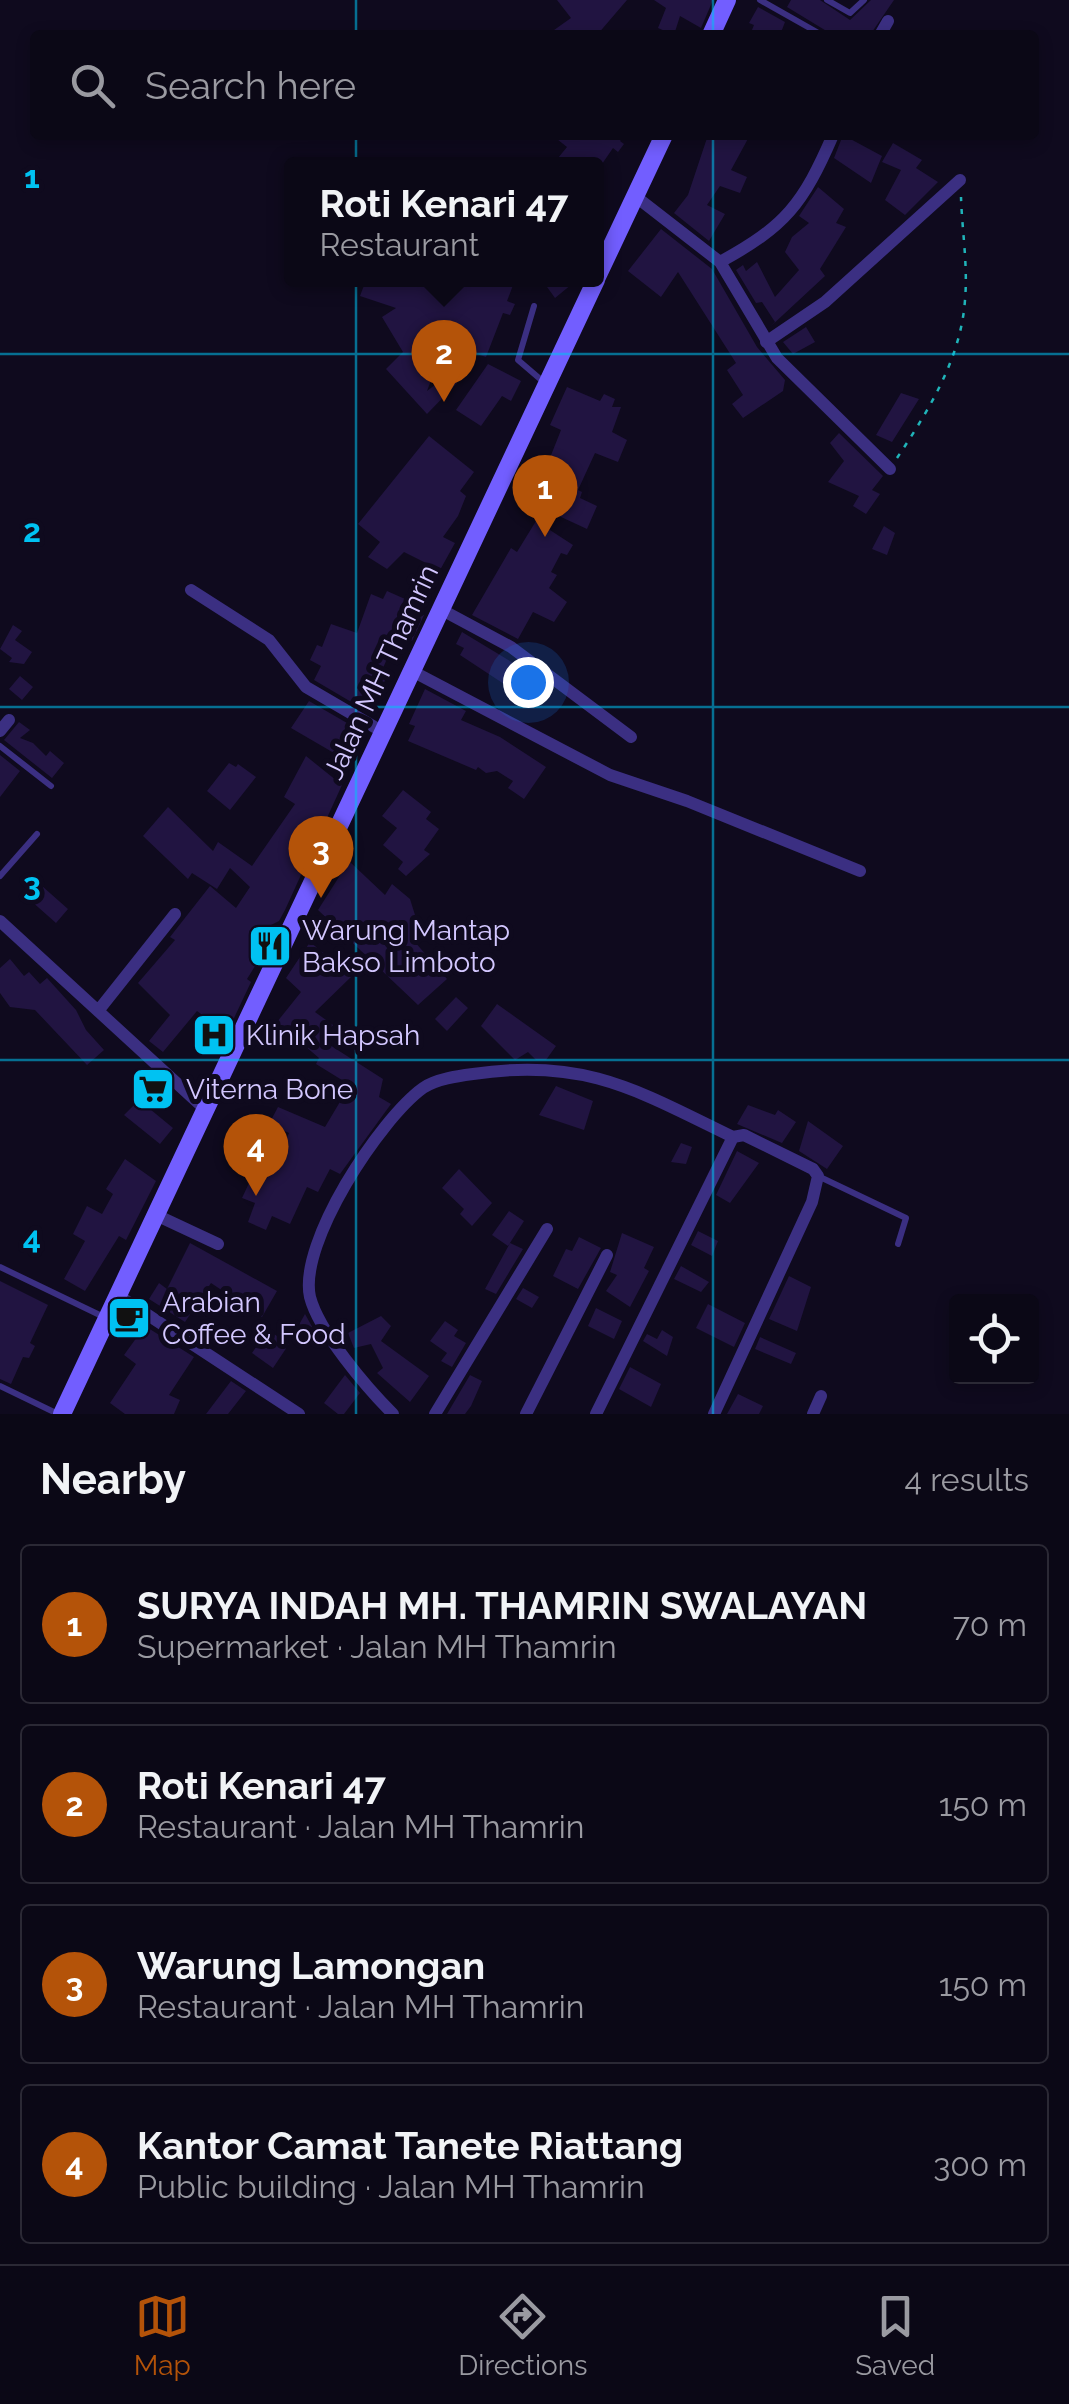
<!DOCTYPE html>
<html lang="en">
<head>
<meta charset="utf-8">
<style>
	body { margin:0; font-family:Raleway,sans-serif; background:#191623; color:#f1f3f6 }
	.controls { position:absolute; right:30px; bottom:30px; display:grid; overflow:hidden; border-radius:10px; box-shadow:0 5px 15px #0003 }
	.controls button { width:90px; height:90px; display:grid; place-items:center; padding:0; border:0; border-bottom:2px solid #2b2935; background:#0b0816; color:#f1f3f6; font:50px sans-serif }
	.you { position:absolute; left:528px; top:682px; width:35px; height:35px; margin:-25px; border:8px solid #fff; border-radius:50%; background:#1a73e8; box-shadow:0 0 0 15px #1a73e833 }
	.badge { display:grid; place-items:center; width:65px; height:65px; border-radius:50%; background:#b45309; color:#fff; font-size:32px; font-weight:700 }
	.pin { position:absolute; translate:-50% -82px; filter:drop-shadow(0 2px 5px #0008) }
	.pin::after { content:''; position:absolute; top:52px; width:35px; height:30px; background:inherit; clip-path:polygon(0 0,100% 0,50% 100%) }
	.popup { position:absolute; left:284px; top:157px; width:320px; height:130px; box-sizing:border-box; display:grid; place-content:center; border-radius:10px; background:#0b0816; filter:drop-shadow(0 2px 8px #0005); font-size:32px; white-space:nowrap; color:#9a9aa1 }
	.popup b { font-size:38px; color:#f1f3f6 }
	.popup::after { content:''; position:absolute; left:50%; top:100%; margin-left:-20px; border:20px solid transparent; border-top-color:#0b0816 }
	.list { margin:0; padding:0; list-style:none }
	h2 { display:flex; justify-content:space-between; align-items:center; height:130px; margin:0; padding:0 40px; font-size:42px }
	h2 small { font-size:32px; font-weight:400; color:#9a9aa1 }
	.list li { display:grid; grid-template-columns:65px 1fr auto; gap:30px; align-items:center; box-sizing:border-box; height:160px; margin:0 20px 20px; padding:0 20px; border:2px solid #2b2935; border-radius:10px }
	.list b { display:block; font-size:38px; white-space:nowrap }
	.list p { margin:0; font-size:32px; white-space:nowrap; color:#9a9aa1 }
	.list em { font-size:32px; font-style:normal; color:#9a9aa1 }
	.icon { flex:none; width:55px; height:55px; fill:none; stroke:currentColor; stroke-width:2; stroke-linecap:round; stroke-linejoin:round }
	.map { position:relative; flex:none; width:1069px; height:1414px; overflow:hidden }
	.search { position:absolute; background:#0b0816; box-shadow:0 5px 15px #0003; left:30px; right:30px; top:30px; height:110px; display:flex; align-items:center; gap:25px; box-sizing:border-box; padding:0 35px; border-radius:10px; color:#9a9aa1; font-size:38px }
	.sheet { height:850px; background:#0b0816 }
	nav { display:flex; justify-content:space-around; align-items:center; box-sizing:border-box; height:140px; border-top:2px solid #2b2935; background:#0b0816; font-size:28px; color:#9a9aa1 }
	nav a { display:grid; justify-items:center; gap:5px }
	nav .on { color:#b45309 }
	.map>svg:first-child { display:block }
	.building { fill:#211441 }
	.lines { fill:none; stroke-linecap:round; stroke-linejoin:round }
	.path { stroke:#20b4b9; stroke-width:2.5; stroke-dasharray:5 8; stroke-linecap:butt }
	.lane { stroke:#3b2f82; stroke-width:6 }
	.street { stroke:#3b2f82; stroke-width:12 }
	.secondary { stroke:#725eff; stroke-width:18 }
	.grid { fill:none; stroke:#00c2f2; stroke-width:2.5; stroke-opacity:0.55 }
	.labels { text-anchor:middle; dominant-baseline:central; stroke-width:10; stroke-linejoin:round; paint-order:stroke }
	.street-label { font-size:28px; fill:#d3c7ff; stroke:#0f0a1e }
	.poi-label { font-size:28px; fill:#d3c7ff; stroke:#0f0a1e; text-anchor:start }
	.grid-label { font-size:32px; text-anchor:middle; font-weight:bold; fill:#00c2f2; stroke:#0f0a1e; stroke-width:10; stroke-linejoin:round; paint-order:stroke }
</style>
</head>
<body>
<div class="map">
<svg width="1069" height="1414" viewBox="0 0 1069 1414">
	<rect width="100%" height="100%" fill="#0f0a1e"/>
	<!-- building -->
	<path class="building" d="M557 0H627L597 35H547L571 18Z
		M654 0H713L701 28 680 16 674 35 658 28 666 8Z
		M791 0H820L850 20 871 0H894L870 35H833L787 7Z
		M758 7 785 22 780 35H750L754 25 749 23Z
		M552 135H624L620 141 624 144 618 152 613 148 602 164H566L558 158 567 147Z
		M708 135H750L731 170 747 177 740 193 720 186 707 205 725 214 709 241 674 213 688 195Z
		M843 135 882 156 871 183 834 158Z
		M893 143 922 160 916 168 938 182 905 215 885 200 901 170 882 162Z
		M818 187 844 209 836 223 846 227 820 269 825 276 770 327 775 322 762 302 756 303 736 270 743 265 746 271 757 262 775 297 799 270 785 252 792 237 809 223 799 216Z
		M661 229 712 269 757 347 785 380 783 391 743 418 732 404 743 395 727 370 736 363 678 272 661 297 628 271Z
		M366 280H515L507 301 515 304 510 315 503 313 486 357 445 344 427 391 449 374 457 383 427 414 386 369 403 352 382 317 396 308 360 296Z
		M542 280H577L555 298Z
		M806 327 815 342 793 354 783 342Z
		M488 364 521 381 511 401 502 396 481 426 456 410Z
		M567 387 600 401 604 394 615 399 612 407H621L612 432 627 440 618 462 595 453 578 490 582 492 580 498 597 506 587 529 546 510 559 481 544 473 561 430 550 425Z
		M901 393 919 399 892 442 876 435Z
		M839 433 883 476 872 490 880 494 866 514 853 506 859 496 828 482 844 461 830 443Z
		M429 436 474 472 460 491 466 496 458 516 443 537 455 543 440 570 404 552 387 569 368 557 380 542 358 524Z
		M536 521 573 545 567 555 561 553 551 572 557 575 549 588 567 602 554 622 533 612 518 639 472 615 511 548 517 552Z
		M884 526 895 533 887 555 872 549Z
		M387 591 405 599 401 606 424 615 412 641 405 638 399 652 391 649 381 673 387 676 370 713 314 680 321 666 310 660 317 645 322 647 331 624 357 633 371 594 383 599Z
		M13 625 22 631 15 640 32 652 24 664 9 662 12 658 0 649Z
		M462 632 528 672 516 692 460 655 464 648 456 644Z
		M20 676 33 687 22 700 9 689Z
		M425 689 466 711 461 720 500 737 546 767 524 799 508 788 513 781 497 771 486 773 478 767 476 770 408 741 415 726 409 724Z
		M309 701 366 734 346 760 291 728Z
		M19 722 30 730 20 738 33 743 46 756 50 751 64 763 52 778 4 740Z
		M0 755 20 771 0 797Z
		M306 756 342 785 285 910 279 921 263 929 273 937 247 979 251 982 227 1033 197 1011 163 1052 149 1041 170 1015 138 983 175 940 170 937 210 886 236 908 250 887 230 868 217 889 192 873 188 879 143 836 168 807 213 851 218 842 252 866 295 804 284 797Z
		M229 763 236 767 238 764 256 777 230 810 207 791Z
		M403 790 431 812 426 819 439 829 424 850 430 854 406 876 398 869 403 862 383 845 397 828 382 816Z
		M349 861 385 895 392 884 410 899 415 915 426 926 414 941 447 979 418 1005 318 910Z
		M42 886 68 909 56 923 30 900Z
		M310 942 352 976 315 1012 333 1025 322 1040 383 1079 379 1097 391 1104 340 1174 330 1169 318 1192 307 1187 290 1224 272 1216 266 1230 248 1222 255 1203 242 1198 250 1181 258 1184 271 1153 278 1156 289 1133 269 1124 278 1107 325 1127 350 1085 316 1064 319 1058 277 1022 301 992 286 978Z
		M10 959 24 976 29 972 40 984 47 978 76 1010 86 1030 104 1050 87 1065 35 1010 10 1007 0 993V968Z
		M456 997 468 1008 447 1031 435 1019Z
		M497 1004 556 1046 546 1060H536L528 1052 515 1060 481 1026Z
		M556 1086 593 1101 584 1130 539 1115Z
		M139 1100 173 1128 160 1144 124 1115Z
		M748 1105 775 1115 778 1110 796 1122 782 1143 737 1124Z
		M808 1121 843 1146 827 1169 799 1151Z
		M681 1143 692 1147 686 1164 671 1162Z
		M737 1151 759 1163 730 1203 716 1195Z
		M125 1159 156 1181 126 1240 119 1236 85 1291 64 1279 85 1241 73 1234 87 1206 102 1214 113 1194 106 1189Z
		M459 1169 492 1203 472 1226 460 1214 464 1209 442 1188Z
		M509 1211 524 1221 508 1246 492 1235Z
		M698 1231 718 1241 712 1256 691 1245Z
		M622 1233 654 1247 644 1268 649 1271 630 1307 606 1291 617 1275 610 1272Z
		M579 1237 601 1248 578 1289 553 1276 566 1249 572 1251Z
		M190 1243 277 1291 262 1317 211 1283 185 1322 149 1299 159 1283 167 1289Z
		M510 1243 523 1249 496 1294 485 1289Z
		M681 1266 709 1282 701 1292 674 1279Z
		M789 1276 811 1287 797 1331 769 1319Z
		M0 1281 48 1305 30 1343 35 1346 29 1358 23 1357 11 1384 0 1379Z
		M523 1288 539 1297 532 1308 516 1299Z
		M708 1304 745 1323 734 1347 696 1328Z
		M596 1308 622 1321 614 1339 588 1326Z
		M305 1314 315 1332 311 1339 296 1330Z
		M381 1316 391 1326 381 1341 429 1376 410 1402 377 1373 383 1368 371 1344 354 1348 348 1333Z
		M445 1321 458 1330 454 1336 466 1343 452 1367 441 1361 447 1353 430 1341Z
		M145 1326 194 1357 169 1395 180 1400 174 1414H125L110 1403 136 1364 124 1355Z
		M268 1330 289 1344 273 1368 252 1353Z
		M662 1330 673 1337 667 1356 643 1341 647 1334 657 1339Z
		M760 1337 796 1353 791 1364 755 1349Z
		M630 1367 661 1384 651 1407 619 1389Z
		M345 1375 360 1393 344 1414H338L324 1403Z
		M470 1375 482 1381 471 1406 465 1414H447Z
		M231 1381 246 1391 228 1414H206Z
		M738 1394 763 1406 759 1414H727Z"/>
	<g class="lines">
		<!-- path -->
		<path class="path" d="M897 458C929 410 961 358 965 300 968 266 962 230 961 197"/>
		<!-- lane -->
		<path class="lane" d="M760 0 822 35
			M827 0 850 13 864 0
			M534 306 518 360 546 384
			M0 746 51 786
			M0 876 37 834
			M820 1177 906 1218 898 1244
			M0 1267 106 1318
			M0 1386 58 1414"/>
		<!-- street -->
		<path class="street" d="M880 35 888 21
			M635 196 720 262C786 226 803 204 833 135
			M720 262 777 358 890 469
			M766 342 825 302 960 180
			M191 590 269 640 306 687 383 732
			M442 610 511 647 631 737
			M412 671 610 775 687 801 860 871
			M0 731 9 720
			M0 921 206 1110
			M98 1011 175 914
			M156 1215 218 1244
			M119 1296 299 1414
			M393 1414C367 1388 319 1332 310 1297 298 1243 380 1119 423 1088 436 1079 458 1076 473 1074 585 1057 638 1091 733 1137L744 1135 813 1169 818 1176 812 1202 714 1414
			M435 1414 547 1229
			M526 1414 607 1255
			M596 1414 733 1137
			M813 1414 821 1396"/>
		<!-- secondary -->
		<path class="secondary" d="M711 35 727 0
			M596 279 664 135
			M62 1414 596 280"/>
	</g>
	<!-- grid -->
	<path class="grid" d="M356 0V35M713 0V35M356 135V1414M713 135V1414M0 354H1069M0 707H1069M0 1060H1069"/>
	<!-- icons -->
	<defs>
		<g id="restaurant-square" transform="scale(2.25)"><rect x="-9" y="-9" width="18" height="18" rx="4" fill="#00c2f2" stroke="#0f0a1e"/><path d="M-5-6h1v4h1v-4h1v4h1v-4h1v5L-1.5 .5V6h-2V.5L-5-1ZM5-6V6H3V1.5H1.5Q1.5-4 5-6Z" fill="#111"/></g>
		<g id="hospital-square" transform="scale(2.25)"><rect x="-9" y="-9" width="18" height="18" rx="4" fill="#00c2f2" stroke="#0f0a1e"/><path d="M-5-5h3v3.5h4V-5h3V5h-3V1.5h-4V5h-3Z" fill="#111"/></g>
		<g id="supermarket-square" transform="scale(2.25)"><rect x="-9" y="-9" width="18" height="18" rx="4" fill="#00c2f2" stroke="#0f0a1e"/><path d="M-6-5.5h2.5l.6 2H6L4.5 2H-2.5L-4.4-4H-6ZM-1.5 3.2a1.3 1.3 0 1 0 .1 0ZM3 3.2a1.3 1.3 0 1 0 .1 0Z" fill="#111"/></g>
		<g id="cafe-square" transform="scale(2.25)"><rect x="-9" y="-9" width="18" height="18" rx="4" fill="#00c2f2" stroke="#0f0a1e"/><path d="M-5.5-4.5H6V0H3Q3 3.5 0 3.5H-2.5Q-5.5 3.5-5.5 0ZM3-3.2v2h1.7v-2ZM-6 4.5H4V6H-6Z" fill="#111"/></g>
	</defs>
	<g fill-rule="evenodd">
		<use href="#restaurant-square" x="270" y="946"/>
		<use href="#hospital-square" x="214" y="1035"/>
		<use href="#supermarket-square" x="153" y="1089"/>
		<use href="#cafe-square" x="129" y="1318"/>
	</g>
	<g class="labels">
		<!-- street labels -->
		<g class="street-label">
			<text transform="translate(381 672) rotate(-65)">Jalan MH Thamrin</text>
		</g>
		<!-- poi labels -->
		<g class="poi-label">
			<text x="302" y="930">Warung Mantap<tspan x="302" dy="32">Bakso Limboto</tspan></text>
			<text x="246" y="1035">Klinik Hapsah</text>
			<text x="186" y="1089">Viterna Bone</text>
			<text x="162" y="1302">Arabian<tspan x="162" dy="32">Coffee &amp; Food</tspan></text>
		</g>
	</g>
	<g class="grid-label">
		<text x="32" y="188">1</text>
		<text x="32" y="542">2</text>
		<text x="32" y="895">3</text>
		<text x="32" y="1249">4</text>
	</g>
</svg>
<div class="controls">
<button><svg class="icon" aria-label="locate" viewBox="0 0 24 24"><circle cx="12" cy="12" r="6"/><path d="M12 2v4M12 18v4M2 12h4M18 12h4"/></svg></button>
</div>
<div class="you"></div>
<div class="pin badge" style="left:545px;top:537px">1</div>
<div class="pin badge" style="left:444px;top:402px">2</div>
<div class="popup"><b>Roti Kenari 47</b>Restaurant</div>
<div class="pin badge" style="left:321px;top:898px">3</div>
<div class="pin badge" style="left:256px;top:1196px">4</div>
<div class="search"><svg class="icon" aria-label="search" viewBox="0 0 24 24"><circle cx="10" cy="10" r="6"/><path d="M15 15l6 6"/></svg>Search here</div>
</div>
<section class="sheet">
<h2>Nearby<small>4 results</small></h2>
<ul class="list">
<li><span class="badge">1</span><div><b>SURYA INDAH MH. THAMRIN SWALAYAN</b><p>Supermarket · Jalan MH Thamrin</p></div><em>70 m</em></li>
<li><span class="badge">2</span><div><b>Roti Kenari 47</b><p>Restaurant · Jalan MH Thamrin</p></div><em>150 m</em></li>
<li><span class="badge">3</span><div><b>Warung Lamongan</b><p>Restaurant · Jalan MH Thamrin</p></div><em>150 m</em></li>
<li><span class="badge">4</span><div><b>Kantor Camat Tanete Riattang</b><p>Public building · Jalan MH Thamrin</p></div><em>300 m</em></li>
</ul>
</section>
<nav>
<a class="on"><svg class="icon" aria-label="map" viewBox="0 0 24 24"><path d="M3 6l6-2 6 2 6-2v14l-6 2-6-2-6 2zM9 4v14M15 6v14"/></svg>Map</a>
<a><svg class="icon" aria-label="directions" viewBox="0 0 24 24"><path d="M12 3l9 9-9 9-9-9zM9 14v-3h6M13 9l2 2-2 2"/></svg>Directions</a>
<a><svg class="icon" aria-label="saved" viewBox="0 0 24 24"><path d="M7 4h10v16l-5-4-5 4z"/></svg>Saved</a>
</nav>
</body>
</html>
